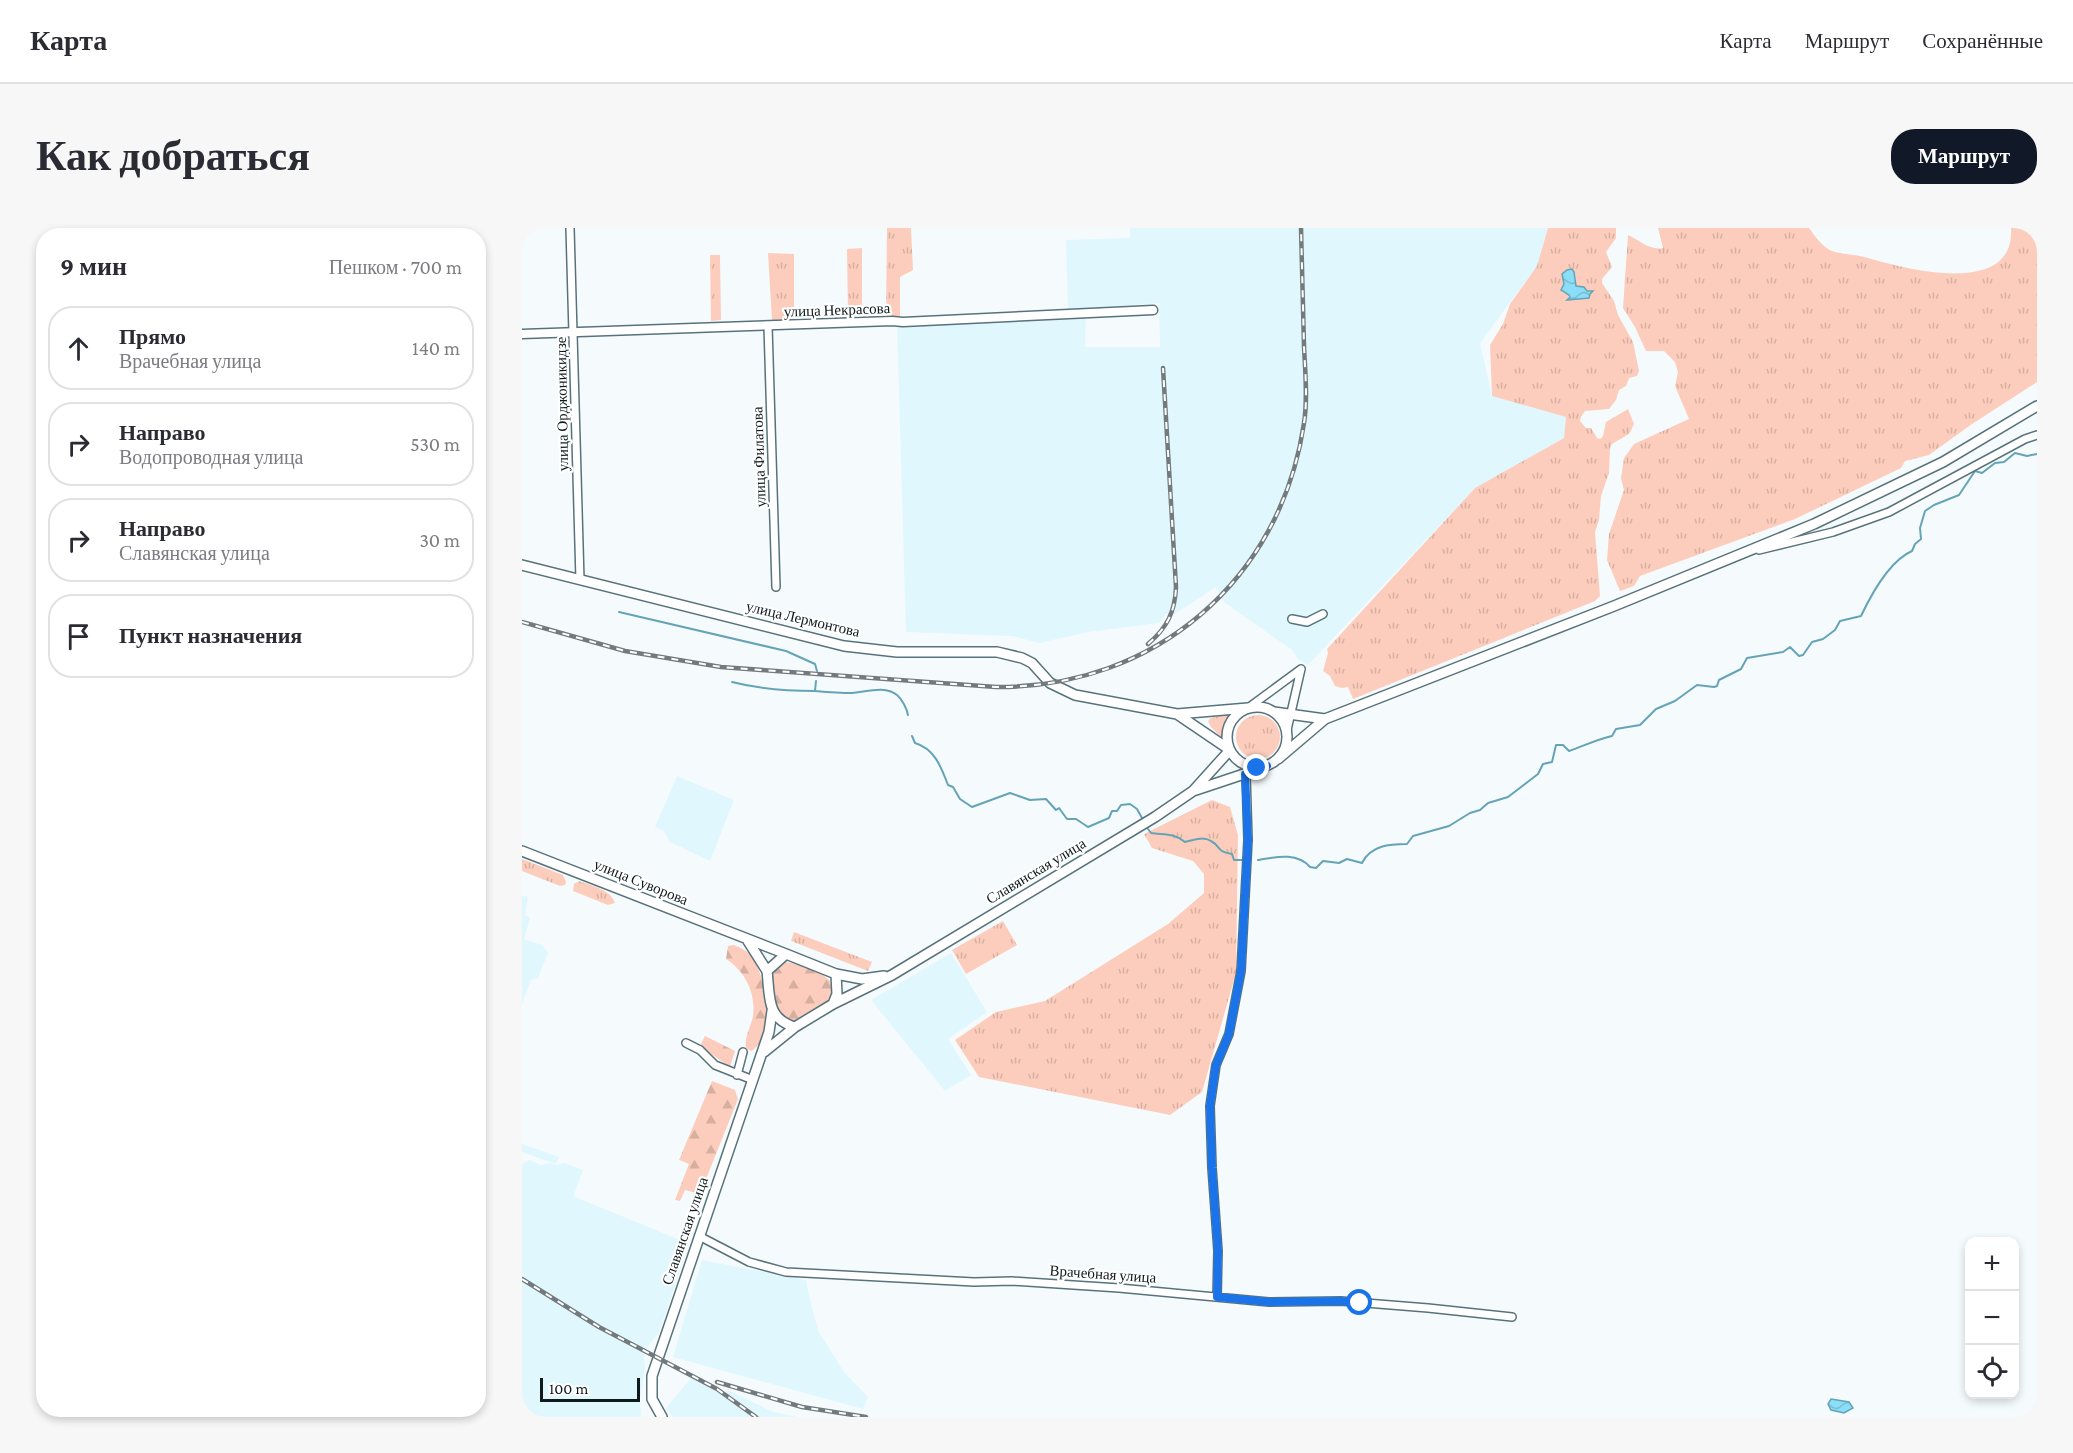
<!DOCTYPE html>
<html lang="ru">
<head>
<meta charset="utf-8">
<style>
	body { margin:0; font-family:"Crimson Pro",serif; background:#f7f7f7; color:#2b2b33 }
	.controls { position:absolute; right:18px; bottom:18px; display:grid; overflow:hidden; border-radius:12px; box-shadow:0 3px 9px #0003 }
	.controls button { width:54px; height:54px; display:grid; place-items:center; padding:0; border:0; border-bottom:2px solid #e1e1e2; background:#fff; color:#2b2b33; font:30px sans-serif }
	.scale { position:absolute; left:18px; bottom:15px; width:100px; box-sizing:border-box; padding-left:6px; border:3px solid #0f1a1d; border-top:0; font-size:16px; line-height:21px; white-space:nowrap; color:#0f1a1d; -webkit-text-stroke:4px #fff; paint-order:stroke }
	.stop { position:absolute; width:18px; height:18px; margin:-14px; border:4px solid #1a73e8; border-radius:50%; background:#fff }
	.stop.end { background:#1a73e8; border-color:#fff; box-shadow:0 2px 6px #0008 }
	.list { margin:0; padding:0; list-style:none }
	h2 { display:flex; justify-content:space-between; align-items:center; height:78px; margin:0; padding:0 24px; font-size:26px }
	h2 small { font-size:20px; font-weight:400; color:#7c7c81 }
	.list li { display:grid; grid-template-columns:39px 1fr auto; gap:18px; align-items:center; box-sizing:border-box; height:84px; margin:0 12px 12px; padding:0 12px; border:2px solid #e1e1e2; border-radius:24px }
	.list b { display:block; font-size:22px; white-space:nowrap }
	.list p { margin:0; font-size:20px; white-space:nowrap; color:#7c7c81 }
	.list em { font-size:20px; font-style:normal; color:#7c7c81 }
	.icon { flex:none; width:33px; height:33px; fill:none; stroke:currentColor; stroke-width:2; stroke-linecap:round; stroke-linejoin:round }
	.map { position:relative; flex:none; width:1515px; height:1189px; overflow:hidden; border-radius:24px }
	header { display:flex; align-items:center; gap:36px; box-sizing:border-box; height:84px; padding:0 30px; background:#fff; border-bottom:2px solid #e1e1e2 }
	header strong { font-size:28px }
	nav { display:flex; gap:33px; margin-inline-start:auto; font-size:21px }
	.intro { display:flex; align-items:center; justify-content:space-between; box-sizing:border-box; height:144px; padding:0 36px }
	h1 { margin:0; font-size:42px }
	.button { padding:15px 27px; border-radius:24px; background:#111827; color:#fff; font-size:21px; font-weight:700 }
	main { display:flex; gap:36px; padding:0 36px }
	aside { flex:1; background:#fff; border-radius:24px; box-shadow:0 3px 9px #0003 }
	.map>svg:first-child { display:block }
	.built { fill:#e0f7fe }
	.grass { fill:url(#grass-tufts); fill-rule:evenodd }
	.forest { fill:url(#forest-firs) }
	.water { fill:url(#water-waves); stroke:#65a3b6; stroke-width:1.5 }
	.lines { fill:none; stroke-linecap:round; stroke-linejoin:round }
	.stream { stroke:#65a3b6; stroke-width:2 }
	.minor-casing { stroke:#58727b; stroke-width:10 }
	.tertiary-casing { stroke:#58727b; stroke-width:11 }
	.secondary-casing { stroke:#58727b; stroke-width:12 }
	.minor { stroke:#fff; stroke-width:7 }
	.tertiary { stroke:#fff; stroke-width:8 }
	.secondary { stroke:#fff; stroke-width:9 }
	.rail-casing { stroke:#727a7d; stroke-width:4.5 }
	.rail { stroke:#fff; stroke-width:2; stroke-dasharray:7; stroke-linecap:butt }
	.route { stroke:#1a73e8; stroke-width:8 }
	.labels { text-anchor:middle; dominant-baseline:central; stroke-width:4.5; stroke-linejoin:round; paint-order:stroke }
	.street-label { font-size:15px; fill:#0f1a1d; stroke:#fff }
</style>
</head>
<body>
<header>
<strong>Карта</strong>
<nav><a>Карта</a><a>Маршрут</a><a>Сохранённые</a></nav>
</header>
<div class="intro"><h1>Как добраться</h1><a class="button">Маршрут</a></div>
<main>
<aside>
<h2>9 мин<small>Пешком · 700 m</small></h2>
<ul class="list">
<li><svg class="icon" aria-label="ahead" viewBox="0 0 24 24"><path d="M12 20V5M6 11l6-6 6 6"/></svg><div><b>Прямо</b><p>Врачебная улица</p></div><em>140 m</em></li>
<li><svg class="icon" aria-label="right" viewBox="0 0 24 24"><path d="M7 20v-9h11M14 6l5 5-5 5"/></svg><div><b>Направо</b><p>Водопроводная улица</p></div><em>530 m</em></li>
<li><svg class="icon" aria-label="right" viewBox="0 0 24 24"><path d="M7 20v-9h11M14 6l5 5-5 5"/></svg><div><b>Направо</b><p>Славянская улица</p></div><em>30 m</em></li>
<li><svg class="icon" aria-label="arrive" viewBox="0 0 24 24"><path d="M6 21V4h12l-3 4 3 4H6"/></svg><div><b>Пункт назначения</b></div></li>
</ul>
</aside>
<div class="map">
<svg width="1515" height="1189" viewBox="0 0 1515 1189">
	<defs>
		<pattern id="grass-tufts" width="24" height="20" patternUnits="userSpaceOnUse" patternTransform="scale(1.5)"><rect width="24" height="20" fill="#fccdbc"/><path d="M3 7l-1-3M5 7V3M7 7l1-3M15 17l-1-3M17 17v-4M19 17l1-3" fill="none" stroke="#d7afa1"/></pattern>
		<pattern id="forest-firs" width="22" height="20" patternUnits="userSpaceOnUse" patternTransform="scale(1.5)"><rect width="22" height="20" fill="#fccdbc"/><path d="M5 1l3.5 6h-7zM16 11l3.5 6h-7z" fill="#d7afa1"/></pattern>
		<pattern id="water-waves" width="16" height="10" patternUnits="userSpaceOnUse" patternTransform="scale(1.5)"><rect width="16" height="10" fill="#8adef8"/><path d="M0 5q4-4 8 0t8 0" fill="none" stroke="#76bed4"/></pattern>
	</defs>
	<rect width="100%" height="100%" fill="#f5fbfd"/>
	<!-- built -->
	<path class="built" d="M608 0H1026L1015 38 958 115 970 168 1045 189 1042 210 953 260 786 437 776 431 770 422 702 374 694 359 653 386H644L637 395 566 404 517 415 490 408 384 404 375 97 564 88 563 119H638L637 75 546 81 544 12 608 10Z
		M155 548 212 572 188 633 148 614 142 603 133 599Z
		M0 667 6 669 3 687 8 690 2 711 20 717 26 725 16 750 9 752 0 776Z
		M429 725 465 784 426 811 449 847 423 863 349 772Z
		M0 916 37 929 34 936 0 924Z
		M7 932 19 937 28 935 34 937 42 935 61 942 52 966 53 969 156 1011 162 1030 137 1104 126 1118 122 1129 123 1139 118 1170 119 1189H0V936Z
		M180 1032 284 1052 289 1077 297 1104 322 1144 346 1169 341 1181 151 1129Z
		M169 1150 202 1168 206 1162 251 1184 275 1189H151L144 1180Z"/>
	<!-- grass -->
	<path class="grass" d="M365 0H389L391 42 378 49V89H364Z
		M1026 0H1094V10L1084 24 1090 39 1080 51V55L1092 73 1096 87 1111 114 1117 143 1115 148 1107 150 1104 158 1097 162 1094 172 1087 181 1063 183 1059 189 1058 193 1064 200H1069L1075 210 1078 211 1081 208 1084 194 1106 181 1112 196 1107 206 1090 216 1088 220 1087 245 1079 268 1077 292 1073 304 1078 368 1073 373 831 471 826 459 820 460 813 458 808 448 801 443 806 425 805 421 953 260 1042 210 1044 189 970 168 968 117 981 96 988 76 1015 38ZM1040 46 1053 48 1054 58 1065 63H1070L1066 70 1046 72 1047 67 1040 64 1042 57Z
		M1136 0H1287C1293 8 1300 19 1310 23 1320 27 1335 26 1346 30 1384 41 1493 70 1489 0H1515V154L1450 196 1407 227 1383 233 1379 240 1273 291 1118 348 1112 358 1098 363 1085 332 1087 306 1102 262 1099 250 1102 230 1112 216 1167 191 1153 158 1156 144 1153 134 1142 123H1124L1113 99 1101 80 1106 7C1117 12 1129 23 1141 20Z
		M340 20V85L326 86 325 21Z
		M246 25 272 26V91L250 92Z
		M188 27H198L199 92 189 93Z
		M707 486 699 509 689 499 686 493 689 490Z
		M714 509a22 22 0 1 1 44 0a22 22 0 1 1-44 0Z
		M690 572 708 579 716 607 714 745 680 864 648 887 457 849 433 812 474 784 523 773 646 696 682 665V646L671 633 630 620 622 606Z
		M0 631 41 647 44 654 43 657 38 658 0 643Z
		M57 653C70 658 88 661 93 675L86 677 51 663 52 656Z
		M481 693 495 717 444 746 430 722Z
		M272 704 350 734 346 743 269 713Z"/>
	<!-- forest -->
	<path class="forest" d="M212 717C220 720 227 724 232 731 237 738 248 777 247 785 246 797 240 817 229 823L224 820C222 809 229 799 231 788 234 765 223 743 204 731L206 718Z
		M264 734 275 736 301 747 308 753 312 767 308 775 274 793 266 792 256 784 254 777 250 754 252 741Z
		M183 808 213 823 208 839 182 821 179 816Z
		M190 853 213 862 216 871 178 966 163 962 158 973 153 972 167 936 157 932Z"/>
	<!-- water -->
	<path class="water" d="M1050 41 1052 44 1054 58 1062 59 1065 63H1071L1068 66 1067 70 1045 72 1048 69 1047 67 1039 62 1042 56 1040 46 1045 42Z
		M1309 1171 1327 1174 1331 1180 1322 1185 1309 1182 1306 1176Z"/>
	<g class="lines">
		<!-- stream -->
		<path class="stream" d="M97 384 264 423 293 436 295 443
			M210 454C237 461 265 463 293 463 305 464 318 465 330 465 344 464 363 457 375 467 380 471 385 481 386 487
			M293 463 294 453
			M390 508 393 515C413 521 419 539 426 557L431 559 438 571 450 579 488 565 508 572 524 571 534 582 537 580 545 591H554L566 599 587 590 590 583H595L599 577 608 576 615 581 620 590
			M626 601 629 605C641 607 653 605 663 614 671 612 681 608 689 613 700 619 693 623 710 626L712 632H720
			M736 632C754 629 775 624 788 639L794 640 801 633 817 635 825 631 840 635C849 617 868 616 885 616L891 608 927 598 948 585 958 582 966 575 986 569 1016 546 1021 536 1030 534 1034 517H1041L1047 523C1062 518 1073 512 1090 508L1094 501 1118 497 1134 481 1153 473 1175 457 1192 459 1195 458 1197 452 1219 441 1225 430 1261 424 1268 419 1277 428 1281 427 1290 414 1301 411 1313 402 1318 393 1339 388C1349 367 1367 333 1390 323L1393 316 1399 311 1398 300 1403 283 1412 277 1437 267 1453 243 1460 245 1473 235 1482 234 1493 225 1505 228 1515 226"/>
		<!-- minor casing -->
		<g class="minor-casing">
			<path id="minor" d="M48 0 58 352
				M246 98 254 359
				M1237 322 1311 304 1367 284 1503 211 1515 207
				M770 391 785 394 801 386
				M726 480 779 441
				M765 502 779 441
				M164 815 178 822 193 837 231 852
				M215 847 221 824
				M177 1008 227 1034 264 1044 452 1054 490 1053 597 1060 747 1074 819 1073 906 1080 990 1089
				M695 1069 696 1023 690 940 688 878 694 837 707 806 719 743 726 612 724 546"/>
		</g>
		<!-- tertiary casing -->
		<g class="tertiary-casing">
			<path id="tertiary" d="M0 106 370 93 381 94 631 82"/>
		</g>
		<!-- secondary casing -->
		<g class="secondary-casing">
			<path id="secondary" d="M0 337 322 418 375 424H475L500 430 510 435 528 455 553 467 655 486 726 480
				M705 509a30 30 0 1 1 60 0a30 30 0 1 1-60 0Z
				M752 484 803 491
				M756 531 803 491 1092 378 1292 296 1421 234 1515 178
				M674 562 737 541
				M0 623 264 726
				M226 713 245 743
				M314 746 340 751 362 748
				M311 776 315 766 314 746 264 726 245 743C248 768 244 791 273 799L311 776 370 747 633 589 671 563 708 522 655 486
				M242 824 273 799
				M140 1189 130 1171V1148L247 804 250 783"/>
		</g>
		<!-- minor -->
		<use href="#minor" class="minor"/>
		<!-- tertiary -->
		<use href="#tertiary" class="tertiary"/>
		<!-- secondary -->
		<use href="#secondary" class="secondary"/>
		<!-- rail casing -->
		<g class="rail-casing">
			<path id="rail" d="M0 394 103 423 199 439 474 459C633 460 759 352 782 195 786 170 783 143 782 118 781 79 780 39 779 0
				M626 416C645 400 653 384 654 359L641 140
				M0 1051 77 1099 195 1161 234 1189
				M195 1154 280 1179 344 1189"/>
		</g>
		<!-- rail -->
		<use href="#rail" class="rail"/>
	</g>
	<g class="lines">
		<!-- route -->
		<path class="route" d="M735 540 745 538 723 546 726 612 719 743 707 806 694 837 688 878 690 940 696 1023 695 1069 747 1074 819 1073 838 1075"/>
	</g>
	<g class="labels">
		<!-- street labels -->
		<g class="street-label">
			<text transform="translate(315 82) rotate(-2)">улица Некрасова</text>
			<text transform="translate(40 176) rotate(-91)">улица Орджоникидзе</text>
			<text transform="translate(237 229) rotate(-92)">улица Филатова</text>
			<text transform="translate(281 391) rotate(13)">улица Лермонтова</text>
			<text transform="translate(514 643) rotate(-31)">Славянская улица</text>
			<text transform="translate(119 654) rotate(22)">улица Суворова</text>
			<text transform="translate(163 1003) rotate(-71)">Славянская улица</text>
			<text transform="translate(581 1046) rotate(4)">Врачебная улица</text>
		</g>
	</g>
</svg>
<div class="controls">
<button>+</button>
<button>−</button>
<button><svg class="icon" aria-label="locate" viewBox="0 0 24 24"><circle cx="12" cy="12" r="6"/><path d="M12 2v4M12 18v4M2 12h4M18 12h4"/></svg></button>
</div>
<div class="scale">100 m</div>
<div class="stop" style="left:838px;top:1075px"></div>
<div class="stop end" style="left:735px;top:540px"></div>
</div>
</main>
</body>
</html>
